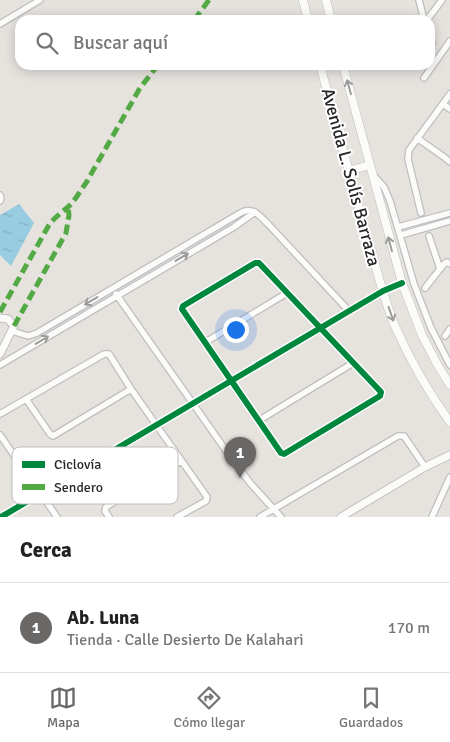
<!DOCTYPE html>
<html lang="es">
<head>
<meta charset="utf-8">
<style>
	body { margin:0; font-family:Signika,sans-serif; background:#f6f6f6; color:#222 }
	.you { position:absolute; left:235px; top:329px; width:18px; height:18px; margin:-12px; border:4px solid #fff; border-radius:50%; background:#1a73e8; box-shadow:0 0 0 8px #1a73e833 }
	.badge { display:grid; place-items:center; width:32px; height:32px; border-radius:50%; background:#6a6867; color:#fff; font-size:16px; font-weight:700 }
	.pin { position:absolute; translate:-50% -41px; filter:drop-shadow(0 1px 2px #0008) }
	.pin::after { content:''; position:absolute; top:26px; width:18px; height:15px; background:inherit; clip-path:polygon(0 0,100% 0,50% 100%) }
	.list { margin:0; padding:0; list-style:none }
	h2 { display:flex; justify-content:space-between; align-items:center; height:65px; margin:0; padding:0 20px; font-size:21px }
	h2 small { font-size:16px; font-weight:400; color:#767676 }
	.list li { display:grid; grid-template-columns:32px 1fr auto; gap:15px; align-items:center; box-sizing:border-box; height:90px; padding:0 20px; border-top:1px solid #e0e0e0 }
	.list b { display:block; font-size:19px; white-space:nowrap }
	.list p { margin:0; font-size:16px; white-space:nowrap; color:#767676 }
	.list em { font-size:16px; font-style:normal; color:#767676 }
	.icon { flex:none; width:28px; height:28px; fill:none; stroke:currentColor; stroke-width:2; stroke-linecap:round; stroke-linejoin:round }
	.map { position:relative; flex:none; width:450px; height:517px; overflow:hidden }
	.search { position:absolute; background:#fff; box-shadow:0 2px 12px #0003; left:15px; right:15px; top:15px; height:55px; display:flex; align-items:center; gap:12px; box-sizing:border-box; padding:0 18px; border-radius:15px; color:#767676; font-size:19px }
	.sheet { height:155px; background:#fff }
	nav { display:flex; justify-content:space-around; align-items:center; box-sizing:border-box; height:70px; border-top:1px solid #e0e0e0; background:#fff; font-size:14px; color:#767676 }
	nav a { display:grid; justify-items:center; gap:2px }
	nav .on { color:#6a6867 }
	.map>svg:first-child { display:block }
	.water { fill:url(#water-ripples) }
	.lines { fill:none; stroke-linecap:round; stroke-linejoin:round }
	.minor-casing { stroke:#c0bebf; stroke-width:8 }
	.tertiary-casing { stroke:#c0bebf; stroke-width:9 }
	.secondary-casing { stroke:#c0bebf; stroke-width:9 }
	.minor { stroke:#fbfbfa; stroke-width:5.5 }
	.tertiary { stroke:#fbfbfa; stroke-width:7 }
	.secondary { stroke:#fbfbfa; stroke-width:8 }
	.quiet { stroke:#53aa44; stroke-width:5; stroke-dasharray:10 5; stroke-linecap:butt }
	.cycleway-casing { stroke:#fff; stroke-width:9 }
	.cycleway { stroke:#00873e; stroke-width:6 }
	.oneway { stroke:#9c9c9b }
	.labels { text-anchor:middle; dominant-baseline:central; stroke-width:4; stroke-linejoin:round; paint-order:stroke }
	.street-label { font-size:18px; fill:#272727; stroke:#fff }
	.key { fill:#fff; stroke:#bebebe; stroke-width:1 }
	.key-label { font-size:14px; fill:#272727 }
</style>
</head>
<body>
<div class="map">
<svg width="450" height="517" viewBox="0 0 450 517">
	<defs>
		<pattern id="water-ripples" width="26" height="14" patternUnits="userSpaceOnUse" patternTransform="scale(1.25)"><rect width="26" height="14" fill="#98cce0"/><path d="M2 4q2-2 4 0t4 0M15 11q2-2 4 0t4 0" fill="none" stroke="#83afc0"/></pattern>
	</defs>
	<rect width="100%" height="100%" fill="#e6e2de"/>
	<!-- water -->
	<path class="water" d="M19 204 34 223 11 266 0 255V215Z"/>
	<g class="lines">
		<!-- minor casing -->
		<g class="minor-casing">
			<path id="minor" d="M419 0 424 20
				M427 20 442 0
				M0 24 40 0
				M430 37 432 43
				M424 78 450 41
				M443 104 450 109
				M417 138 444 157 450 162
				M374 176 384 187 390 201 414 284 431 328 450 365
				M0 195 1 198 0 201
				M421 213 408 159 409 150 450 94
				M398 227 450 213
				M401 235 450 221
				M429 236 440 269
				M255 263H259L381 392 380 396 284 454 281 453 182 309 183 306Z
				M425 288 444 264 447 262 450 264
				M116 294 234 462 251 484 281 517
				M12 331 28 336 37 333 242 212C253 207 260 216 268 224L349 311
				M445 336 450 329
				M204 343 287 293
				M0 365 234 227 255 212
				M26 399 50 434 53 436 131 389
				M0 414 104 354H109L131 389 207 497 206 501 177 517
				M258 421 353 363
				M0 435 57 517
				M1 517 383 291 402 283
				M109 517 105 511 106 507 181 461
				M260 517 398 436H404L425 467
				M432 517 450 477"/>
		</g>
		<!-- tertiary casing -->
		<g class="tertiary-casing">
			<path id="tertiary" d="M0 318 8 319 14 326 0 354
				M341 517 425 467 450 455"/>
		</g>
		<!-- secondary casing -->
		<g class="secondary-casing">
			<path id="secondary" d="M303 0 308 20
				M326 0 331 20
				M320 65C336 123 351 181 368 238 376 267 383 298 395 326 410 360 428 392 450 422
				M343 65 402 283 422 335 437 364 450 385
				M349 171 369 165"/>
		</g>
		<!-- minor -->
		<use href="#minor" class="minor"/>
		<!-- tertiary -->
		<use href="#tertiary" class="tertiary"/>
		<!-- secondary -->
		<use href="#secondary" class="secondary"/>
		<!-- quiet -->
		<path class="quiet" d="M194 20 209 0
			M0 312 49 225C54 218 61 213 68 207 75 201 80 191 86 183L140 88 158 65
			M14 326 66 233 69 215 68 207"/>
		<!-- cycleway casing -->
		<g class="cycleway-casing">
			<path id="cycleway" d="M255 263H259L381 392 380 396 284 454 281 453 182 309 183 306Z
				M1 517 383 291 402 283"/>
		</g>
		<!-- cycleway -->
		<use href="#cycleway" class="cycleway"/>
	</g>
	<!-- one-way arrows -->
	<defs><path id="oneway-shaft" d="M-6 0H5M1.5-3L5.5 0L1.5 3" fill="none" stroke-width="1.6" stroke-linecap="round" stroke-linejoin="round" transform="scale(1.25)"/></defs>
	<g class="oneway">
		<use href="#oneway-shaft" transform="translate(349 87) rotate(-105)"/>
		<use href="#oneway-shaft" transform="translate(390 244) rotate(-105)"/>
		<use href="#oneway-shaft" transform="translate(182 257) rotate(-31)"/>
		<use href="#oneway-shaft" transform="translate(91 301) rotate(149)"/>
		<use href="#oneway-shaft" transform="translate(391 314) rotate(71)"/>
		<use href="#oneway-shaft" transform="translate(42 340) rotate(-31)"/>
	</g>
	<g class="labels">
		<!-- street labels -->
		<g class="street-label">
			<text transform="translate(351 177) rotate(75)">Avenida L. Solís Barraza</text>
		</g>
	</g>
	<!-- legend -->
	<rect x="12" y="447" width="166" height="57" rx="8" class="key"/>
	<rect x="22" y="461" width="23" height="7" fill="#00873e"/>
	<rect x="22" y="484" width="23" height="6" fill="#53aa44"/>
	<g class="key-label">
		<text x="54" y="469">Ciclovía</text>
		<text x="54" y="492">Sendero</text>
	</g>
</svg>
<div class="you"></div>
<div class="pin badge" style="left:240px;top:478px">1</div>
<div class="search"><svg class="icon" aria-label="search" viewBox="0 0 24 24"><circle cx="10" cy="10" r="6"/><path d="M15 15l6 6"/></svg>Buscar aquí</div>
</div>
<section class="sheet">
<h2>Cerca<small></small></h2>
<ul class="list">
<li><span class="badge">1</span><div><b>Ab. Luna</b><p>Tienda · Calle Desierto De Kalahari</p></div><em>170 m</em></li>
</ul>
</section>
<nav>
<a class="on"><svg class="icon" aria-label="map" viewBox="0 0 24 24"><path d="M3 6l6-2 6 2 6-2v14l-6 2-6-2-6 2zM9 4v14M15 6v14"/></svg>Mapa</a>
<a><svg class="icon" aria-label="directions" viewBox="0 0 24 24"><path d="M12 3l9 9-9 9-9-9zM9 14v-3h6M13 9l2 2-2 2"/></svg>Cómo llegar</a>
<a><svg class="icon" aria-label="saved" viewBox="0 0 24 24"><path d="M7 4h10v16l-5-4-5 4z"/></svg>Guardados</a>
</nav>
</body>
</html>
